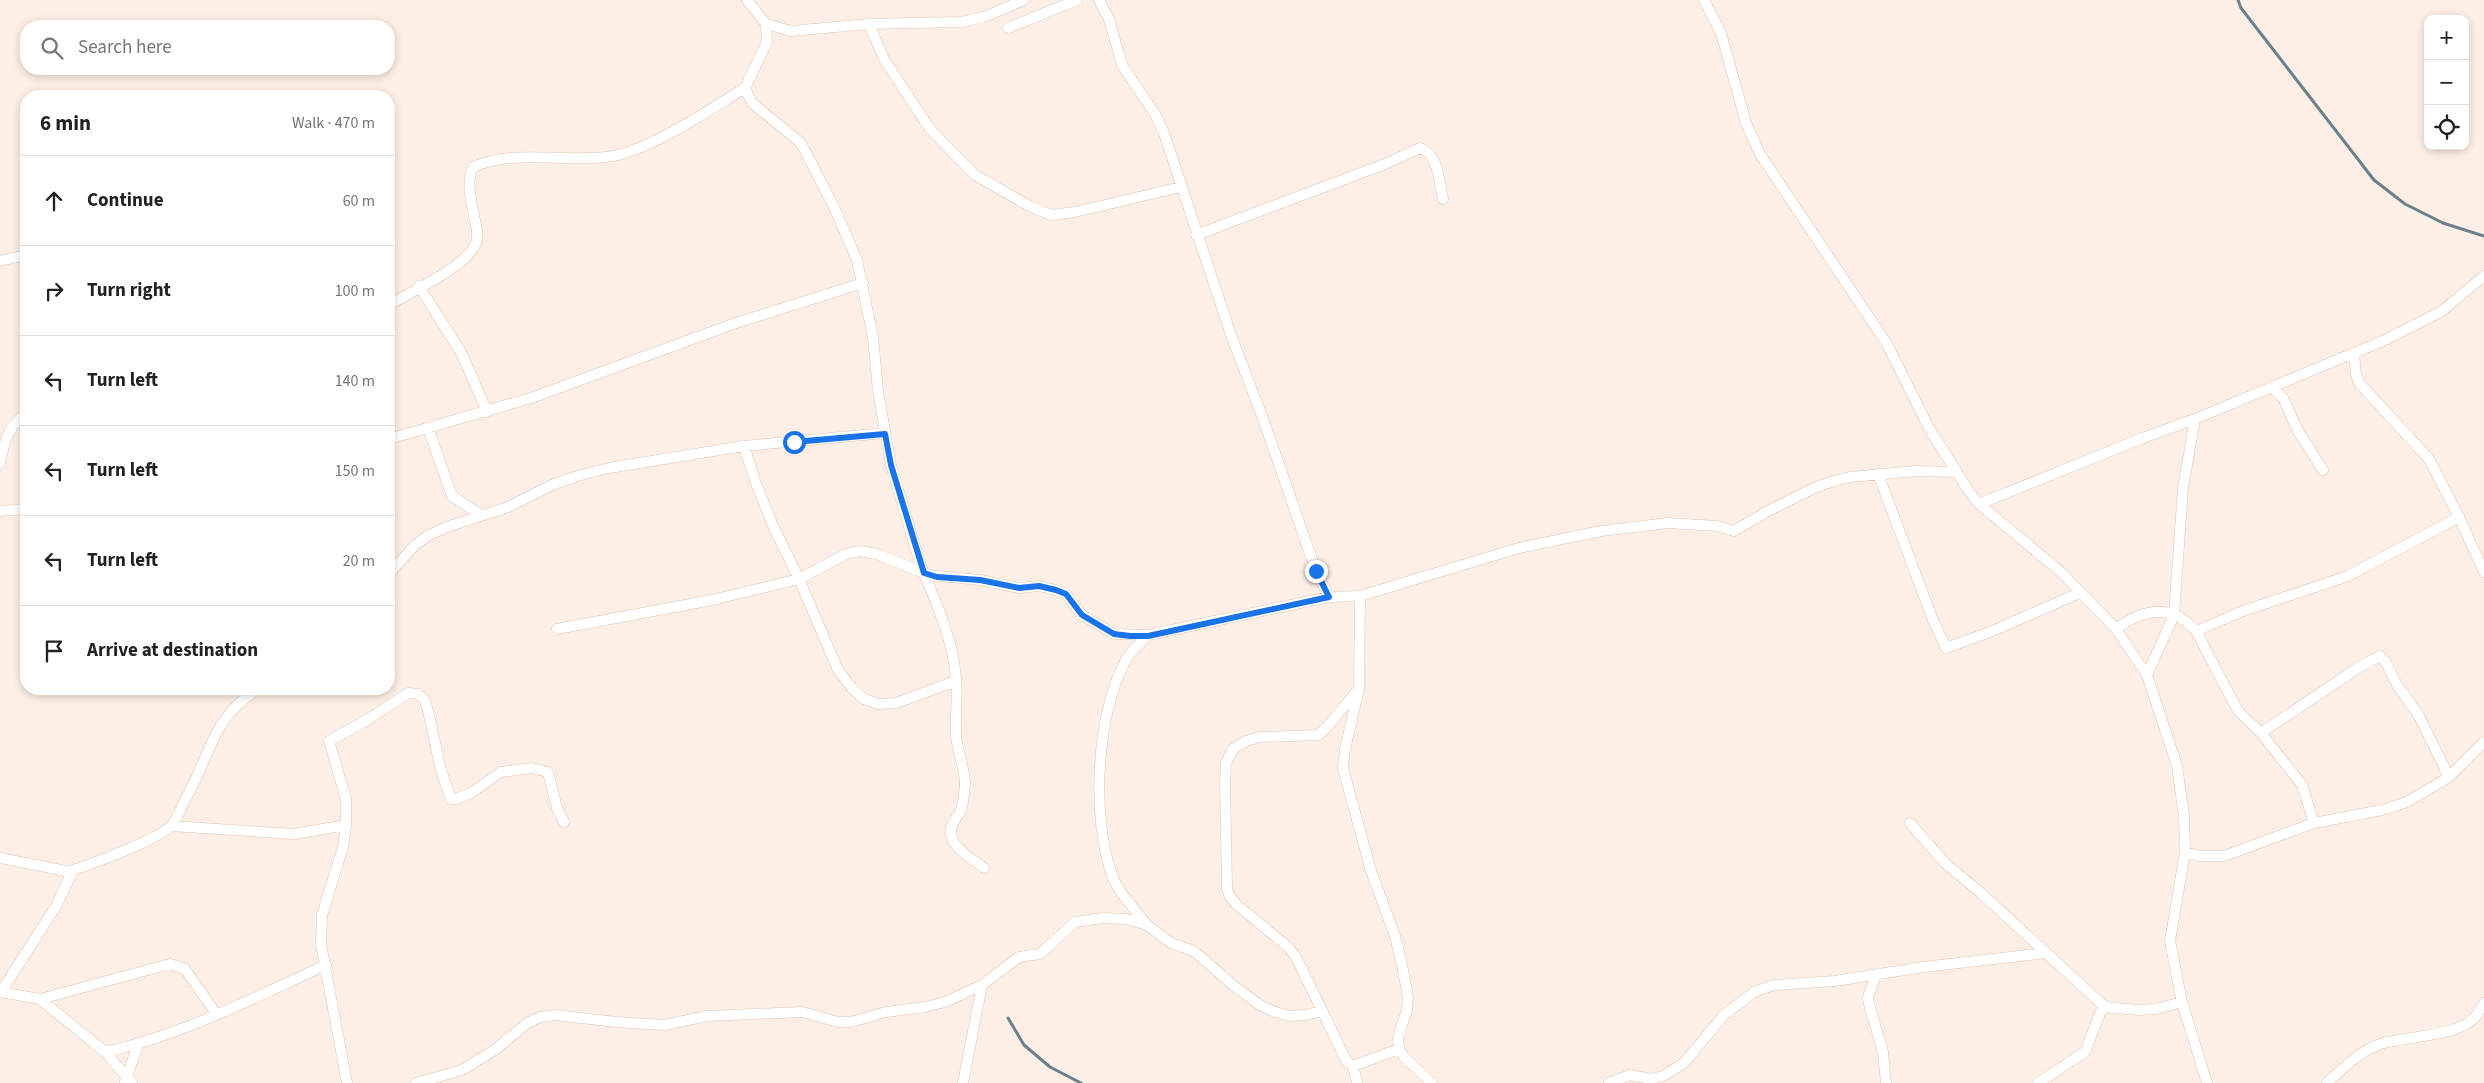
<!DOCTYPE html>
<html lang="en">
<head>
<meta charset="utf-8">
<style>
	body { margin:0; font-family:"Source Sans 3",sans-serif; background:#f6f6f6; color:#222 }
	.controls { position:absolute; right:15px; top:15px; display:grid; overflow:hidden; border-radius:10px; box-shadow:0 2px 8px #0003 }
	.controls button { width:45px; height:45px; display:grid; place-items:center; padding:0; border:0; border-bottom:1px solid #e0e0e0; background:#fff; color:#222; font:25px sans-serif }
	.stop { position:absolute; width:15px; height:15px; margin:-11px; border:4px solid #1a73e8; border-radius:50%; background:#fff }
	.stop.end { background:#1a73e8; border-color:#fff; box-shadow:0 1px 5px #0008 }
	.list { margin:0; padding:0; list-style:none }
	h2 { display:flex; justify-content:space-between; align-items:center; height:65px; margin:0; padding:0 20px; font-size:21px }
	h2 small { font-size:16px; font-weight:400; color:#767676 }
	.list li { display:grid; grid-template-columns:32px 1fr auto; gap:15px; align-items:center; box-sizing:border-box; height:90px; padding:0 20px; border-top:1px solid #e0e0e0 }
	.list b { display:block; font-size:19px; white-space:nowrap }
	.list em { font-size:16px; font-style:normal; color:#767676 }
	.icon { flex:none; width:28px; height:28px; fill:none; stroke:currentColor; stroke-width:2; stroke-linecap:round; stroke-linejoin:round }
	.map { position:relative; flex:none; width:2484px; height:1083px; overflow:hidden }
	.search { position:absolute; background:#fff; box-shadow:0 2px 8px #0003; left:20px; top:20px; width:375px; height:55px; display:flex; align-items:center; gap:12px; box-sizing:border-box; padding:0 18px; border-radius:20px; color:#767676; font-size:19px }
	.panel { position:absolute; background:#fff; box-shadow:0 2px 8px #0003; left:20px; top:90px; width:375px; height:605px; border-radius:20px }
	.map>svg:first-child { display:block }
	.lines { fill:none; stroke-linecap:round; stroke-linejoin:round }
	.stream { stroke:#6c808b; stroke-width:3 }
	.street-casing { stroke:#d8c7bb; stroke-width:11 }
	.street { stroke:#fff; stroke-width:10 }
	.route { stroke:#1a73e8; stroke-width:6 }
</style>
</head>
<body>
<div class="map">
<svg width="2484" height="1083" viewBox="0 0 2484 1083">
	<rect width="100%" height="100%" fill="#fdefe5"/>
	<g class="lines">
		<!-- stream -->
		<path class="stream" d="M2238 0 2241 8 2374 180 2405 204 2443 223 2484 236
			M1008 1018 1024 1045 1050 1067 1081 1083"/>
		<!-- street casing -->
		<g class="street-casing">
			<path id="street" d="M747 0 766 24 791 31 869 24 961 22 984 17 1024 0
				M1099 0 1109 19 1122 65 1155 114 1164 133 1231 335 1265 424 1316 571 1329 597
				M1704 0 1721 33 1746 123 1760 154 1887 344 1929 428 1968 490 1979 504 2061 572 2116 629 2147 675 2177 766 2184 816 2185 852 2170 941 2182 1002 2207 1083
				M766 24 767 42 745 88 752 103 801 143 835 209 857 260 873 337 878 391 891 465 920 563 924 573 929 575 980 580 1019 588 1039 586 1056 590 1066 594 1082 615 1114 634 1148 635 1329 597 1360 596 1519 548 1601 531 1668 523 1717 526 1734 531 1770 510 1816 487 1834 481 1850 477 1916 471 1955 472
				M869 24 884 59 930 129 975 175 1031 207 1051 215 1075 212 1181 187
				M1008 28 1077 0
				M1196 235 1385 164 1420 148C1439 154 1439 182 1443 199
				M0 261 26 255
				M419 286 462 354 487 412
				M389 305C410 292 468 266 476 243 479 234 476 225 474 216 471 199 466 183 473 167 517 148 568 164 613 156 652 149 710 109 745 88
				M2354 353 2356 375 2360 384 2429 459 2459 517 2484 572
				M2272 387 2283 398 2298 431 2323 470
				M428 428 452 496 481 515
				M389 439 531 398 736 323 863 283
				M744 446 755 481 774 528 799 579 838 670 852 688 864 699 878 704 896 703 956 681
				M0 464C4 443 7 427 26 414
				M1878 474 1933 620 1946 648 1995 630 2079 593
				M1979 504 2140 439 2195 419 2385 340 2442 311 2484 276
				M0 511 26 509
				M389 574 415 545 429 535 447 527 508 507 554 484 581 475 609 468 744 446 885 433
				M1360 596 1359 689 1345 749 1343 768 1371 871 1395 936 1402 965 1408 997 1407 1010 1398 1038 1399 1049 1404 1057 1432 1083
				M557 629 712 600 799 579 846 554 860 551 877 554 924 573C938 607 953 641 956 678 958 697 955 716 956 735 957 751 965 768 965 784 964 792 964 802 961 810 957 819 950 823 951 834 954 850 973 859 984 868
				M2116 629C2143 609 2171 603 2196 631L2238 711 2261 733 2302 785 2314 823
				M2196 631 2243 611 2348 576 2459 517
				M2147 675 2174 615 2183 488 2195 419
				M1359 689C1347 701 1330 727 1318 735L1260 737 1246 741 1233 749 1226 763 1225 784 1227 889 1229 895 1236 904 1288 947 1296 957 1347 1062 1353 1066 1399 1049
				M2261 733 2359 667 2380 656 2385 661 2397 685 2418 714 2449 777
				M1910 823 1945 863 1981 893 2105 1007
				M171 826 294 834 346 825
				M2185 852 2199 856H2224L2314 823 2382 810 2407 802 2449 777 2484 742
				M0 858 66 871 73 870C92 864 159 839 171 826 177 820 180 810 184 802 209 760 212 716 258 689
				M1147 925C1135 909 1119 894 1112 875 1091 817 1096 712 1127 658 1133 649 1141 643 1148 635
				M1876 975 1868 997 1869 1004 1883 1052 1886 1083
				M0 992 40 999 105 1052 132 1083
				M1 992 56 906 73 870
				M40 999 170 964 185 969 217 1015
				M105 1052C183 1035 253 998 326 965
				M1353 1066 1357 1083
				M125 1082 138 1045
				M347 1083 321 944 322 915 343 847 346 825V799L329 741 367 720 408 693 418 694 425 700 429 715 441 770 451 799H456L471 793 501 772 532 768 548 772 557 808 564 822
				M416 1083 462 1070 496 1049 526 1024 540 1017 555 1015 616 1022 664 1025 707 1016 802 1012 838 1022H851L886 1012 925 1007 945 1002 982 985 1019 957 1040 954 1075 922 1103 918 1127 919 1147 925 1171 943 1194 951 1234 986 1260 1005 1275 1012 1290 1016 1306 1015 1321 1011
				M963 1083 982 985
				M1609 1083 1630 1075 1651 1079 1663 1076 1684 1063 1723 1016 1754 992 1774 985 1835 981 1923 967 2046 953
				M2038 1083 2085 1052 2101 1011 2105 1007 2138 1010 2156 1009 2182 1002
				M2327 1083C2342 1069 2360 1051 2380 1044 2405 1036 2459 1037 2476 1016 2479 1012 2481 1007 2484 1003"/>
		</g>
		<!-- street -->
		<use href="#street" class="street"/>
	</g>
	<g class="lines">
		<!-- route -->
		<path class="route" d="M794 442 885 434 891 465 924 573 937 577 980 580 1019 588 1039 586 1056 590 1066 594 1082 615 1114 634 1130 636H1148L1329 597 1316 571"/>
	</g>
</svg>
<div class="controls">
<button>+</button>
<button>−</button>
<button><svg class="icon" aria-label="locate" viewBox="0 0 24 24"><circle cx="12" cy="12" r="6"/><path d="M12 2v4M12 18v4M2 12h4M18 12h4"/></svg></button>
</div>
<div class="stop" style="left:794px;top:442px"></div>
<div class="stop end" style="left:1316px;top:571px"></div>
<div class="search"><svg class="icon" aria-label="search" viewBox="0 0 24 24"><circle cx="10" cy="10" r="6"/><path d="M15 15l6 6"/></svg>Search here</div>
<section class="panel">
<h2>6 min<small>Walk · 470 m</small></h2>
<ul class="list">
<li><svg class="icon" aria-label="ahead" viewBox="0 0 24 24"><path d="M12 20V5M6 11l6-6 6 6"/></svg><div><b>Continue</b></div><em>60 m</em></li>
<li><svg class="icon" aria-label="right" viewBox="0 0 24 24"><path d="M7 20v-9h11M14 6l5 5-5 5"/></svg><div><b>Turn right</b></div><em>100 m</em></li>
<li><svg class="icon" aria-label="left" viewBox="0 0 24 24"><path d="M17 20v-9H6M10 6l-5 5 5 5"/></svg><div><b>Turn left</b></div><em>140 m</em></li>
<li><svg class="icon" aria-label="left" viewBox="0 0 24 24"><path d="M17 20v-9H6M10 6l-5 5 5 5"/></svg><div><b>Turn left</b></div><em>150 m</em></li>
<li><svg class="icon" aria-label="left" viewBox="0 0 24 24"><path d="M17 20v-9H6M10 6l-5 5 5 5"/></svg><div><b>Turn left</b></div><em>20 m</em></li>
<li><svg class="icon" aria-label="arrive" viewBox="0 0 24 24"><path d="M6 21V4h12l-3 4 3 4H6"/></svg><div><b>Arrive at destination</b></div></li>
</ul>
</section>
</div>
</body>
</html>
